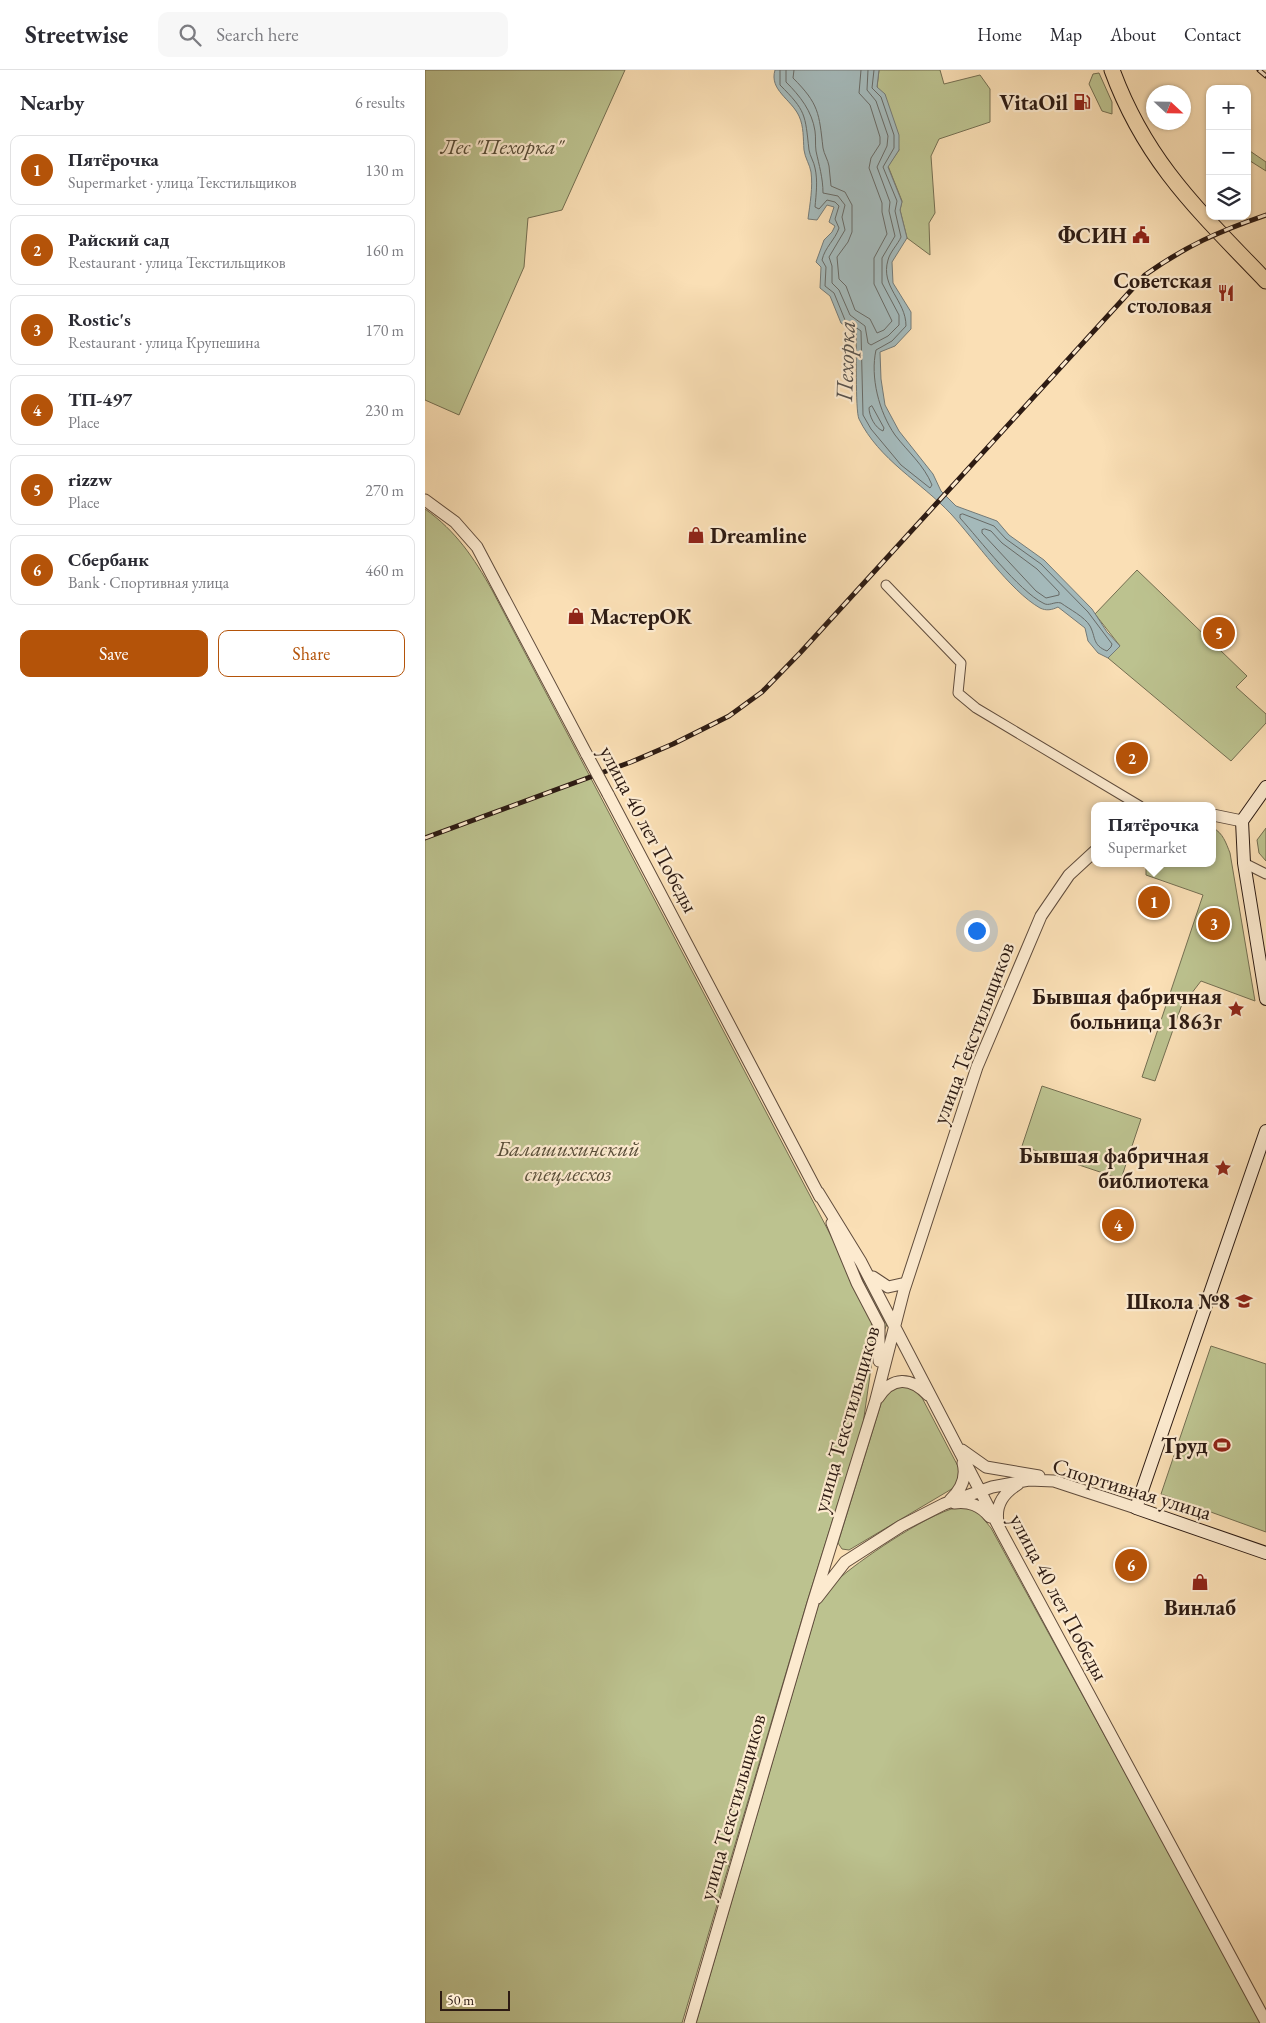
<!DOCTYPE html>
<html lang="en">
<head>
<meta charset="utf-8">
<style>
	body { margin:0; font-family:"EB Garamond",serif; background:#f7f7f7; color:#2b2b33 }
	.controls { position:absolute; right:15px; top:15px; display:grid; overflow:hidden; border-radius:10px; box-shadow:0 1px 4px #0004 }
	.controls button { width:45px; height:45px; display:grid; place-items:center; padding:0; border:0; border-bottom:1px solid #e1e1e2; background:#fff; color:#2b2b33; font:25px sans-serif }
	.compass { position:absolute; left:721px; top:15px; width:45px; height:45px; border-radius:50%; background:#fff; box-shadow:0 1px 4px #0004; rotate:112deg }
	.scale { position:absolute; left:15px; bottom:12px; width:70px; box-sizing:border-box; padding-left:5px; border:2px solid #2d1b13; border-top:0; font-size:14px; line-height:18px; white-space:nowrap; color:#2d1b13; -webkit-text-stroke:4px #fceacf; paint-order:stroke }
	.you { position:absolute; left:551px; top:860px; width:18px; height:18px; margin:-12px; border:4px solid #fff; border-radius:50%; background:#1a73e8; box-shadow:0 0 0 8px #1a73e833 }
	.badge { display:grid; place-items:center; width:32px; height:32px; border-radius:50%; background:#b45309; color:#fff; font-size:16px; font-weight:700 }
	.pin { position:absolute; translate:-50% -50%; border:2px solid #fff; box-shadow:0 1px 5px #0006 }
	.popup { position:absolute; left:666px; top:732px; width:125px; height:65px; box-sizing:border-box; display:grid; place-content:center; border-radius:10px; background:#fff; filter:drop-shadow(0 1px 4px #0005); font-size:16px; white-space:nowrap; color:#7c7c81 }
	.popup b { font-size:19px; color:#2b2b33 }
	.popup::after { content:''; position:absolute; left:50%; top:100%; margin-left:-10px; border:10px solid transparent; border-top-color:#fff }
	.list { margin:0; padding:0; list-style:none }
	h2 { display:flex; justify-content:space-between; align-items:center; height:65px; margin:0; padding:0 20px; font-size:21px }
	h2 small { font-size:16px; font-weight:400; color:#7c7c81 }
	.list li { display:grid; grid-template-columns:32px 1fr auto; gap:15px; align-items:center; box-sizing:border-box; height:70px; margin:0 10px 10px; padding:0 10px; border:1px solid #e1e1e2; border-radius:10px }
	.list b { display:block; font-size:19px; white-space:nowrap }
	.list p { margin:0; font-size:16px; white-space:nowrap; color:#7c7c81 }
	.list em { font-size:16px; font-style:normal; color:#7c7c81 }
	.actions { display:flex; gap:10px; padding:15px 20px }
	.actions a { flex:1; padding:11px 0; border:1px solid #b45309; border-radius:10px; text-align:center; font-size:18px; color:#b45309 }
	.actions .main { background:#b45309; color:#fff }
	.icon { flex:none; width:28px; height:28px; fill:none; stroke:currentColor; stroke-width:2; stroke-linecap:round; stroke-linejoin:round }
	.map { position:relative; flex:none; width:841px; height:1953px; overflow:hidden }
	header { display:flex; align-items:center; gap:30px; box-sizing:border-box; height:70px; padding:0 25px; background:#fff; border-bottom:1px solid #e1e1e2 }
	header strong { font-size:24px }
	nav { display:flex; gap:28px; margin-inline-start:auto; font-size:18px }
	.search { width:350px; height:45px; background:#f7f7f7; display:flex; align-items:center; gap:12px; box-sizing:border-box; padding:0 18px; border-radius:10px; color:#7c7c81; font-size:19px }
	main { display:flex }
	aside { flex:1; background:#fff }
	.map>svg:first-child { display:block }
	.green { fill:#bcc28f; stroke:#746e51 }
	.water { fill:#a4b9ba; stroke:#747a77 }
	.lines { fill:none; stroke-linecap:round; stroke-linejoin:round }
	.shore { stroke:#686a66; stroke-width:1 }
	.minor-casing { stroke:#604c3c; stroke-width:11 }
	.tertiary-casing { stroke:#604c3c; stroke-width:13 }
	.secondary-casing { stroke:#2d1b13; stroke-width:14 }
	.primary-casing { stroke:#2d1b13; stroke-width:17 }
	.minor { stroke:#fceacf; stroke-width:9 }
	.tertiary { stroke:#fceacf; stroke-width:11 }
	.secondary { stroke:#fceacf; stroke-width:12 }
	.primary { stroke:#fadfb5; stroke-width:15 }
	.rail-casing { stroke:#2d1b13; stroke-width:5 }
	.rail { stroke:#fceacf; stroke-width:3; stroke-dasharray:9; stroke-linecap:butt }
	.tertiary-bridge-casing { stroke:#604c3c; stroke-width:13; stroke-linecap:butt }
	.tertiary-bridge { stroke:#fceacf; stroke-width:11 }
	.labels { text-anchor:middle; dominant-baseline:central; stroke-width:4.5; stroke-linejoin:round; paint-order:stroke }
	.poi-label { font-size:22px; font-weight:bold; fill:#2d1b13; stroke:#fceacf; text-anchor:end }
	.park-label { font-size:22px; font-style:italic; fill:#584d38; stroke:#fceacf }
	.street-label { font-size:22px; fill:#2d1b13; stroke:#fceacf }
	.water-label { font-size:24px; font-style:italic; fill:#57524d; stroke:#fceacf }
</style>
</head>
<body>
<header>
<strong>Streetwise</strong>
<div class="search"><svg class="icon" aria-label="search" viewBox="0 0 24 24"><circle cx="10" cy="10" r="6"/><path d="M15 15l6 6"/></svg>Search here</div>
<nav><a>Home</a><a>Map</a><a>About</a><a>Contact</a></nav>
</header>
<main>
<aside>
<h2>Nearby<small>6 results</small></h2>
<ul class="list">
<li><span class="badge">1</span><div><b>Пятёрочка</b><p>Supermarket · улица Текстильщиков</p></div><em>130 m</em></li>
<li><span class="badge">2</span><div><b>Райский сад</b><p>Restaurant · улица Текстильщиков</p></div><em>160 m</em></li>
<li><span class="badge">3</span><div><b>Rostic's</b><p>Restaurant · улица Крупешина</p></div><em>170 m</em></li>
<li><span class="badge">4</span><div><b>ТП-497</b><p>Place</p></div><em>230 m</em></li>
<li><span class="badge">5</span><div><b>rizzw</b><p>Place</p></div><em>270 m</em></li>
<li><span class="badge">6</span><div><b>Сбербанк</b><p>Bank · Спортивная улица</p></div><em>460 m</em></li>
</ul>
<div class="actions"><a class="main">Save</a><a>Share</a></div>
</aside>
<div class="map">
<svg width="841" height="1953" viewBox="0 0 841 1953">
	<rect width="100%" height="100%" fill="#fadfb5"/>
	<filter id="stains"><feTurbulence type="fractalNoise" baseFrequency=".004" numOctaves="4"/><feColorMatrix values="0 0 0 0 .2 0 0 0 0 .09 0 0 0 0 .02 0 0 0 .5 -.17"/></filter>
	<radialGradient id="worn" r=".72"><stop offset=".6" stop-color="#630" stop-opacity="0"/><stop offset="1" stop-color="#630" stop-opacity=".3"/></radialGradient>
	<!-- green -->
	<path class="green" d="M0 0H200L137 140 103 148 99 197 34 345 0 330Z
		M454 0H515L519 14 555 5 565 19V52L514 69 506 86 510 143 504 153 505 185 482 168 475 140 477 131 463 96 474 80 452 17Z
		M674 3 687 32V44L677 41 664 14 668 4Z
		M822 79 841 92V101L822 89Z
		M0 439C31 461 49 488 67 520L446 1242 448 1284 438 1354 382 1532 257 1953H0Z
		M712 500 822 606 811 617 841 644V653L806 691 683 588 695 576 670 544Z
		M788 758C798 763 801 773 805 783L830 931 776 911 756 937 730 1011 717 1007 778 825 721 805V793H788Z
		M841 758V791L834 783 832 770Z
		M617 1016 716 1049 696 1109 597 1076Z
		M427 1184 463 1252 459 1261Z
		M786 1276 841 1294V1462L736 1424Z
		M468 1316H485L495 1324 536 1402 530 1417 424 1480 417 1479 413 1473 458 1327Z
		M539 1436 552 1441 566 1458 837 1953H271L393 1536C400 1525 407 1514 417 1506 441 1486 509 1439 539 1436Z"/>
	<!-- water -->
	<path class="water" d="M350 0H454L452 17 460 24 474 65V80L463 97 477 132 475 140 482 168 467 192 468 213 486 242V259L470 276 455 282 456 309 460 335 474 361 508 404 516 421 531 436 572 451 584 465 619 490 667 539 682 562 695 576 683 588 673 583 663 571 660 558 633 537C627 540 621 541 615 538 585 521 550 470 526 444 496 412 454 390 434 349 430 340 432 277 431 262L416 253 405 226 395 218 396 197 391 192 399 170 407 162 410 156 404 152 409 137 402 135 392 150 383 149C385 133 388 118 386 102 385 95 380 88 379 80 378 68 379 57 374 46 366 29 344 20 350 0Z"/>
	<g class="lines">
		<!-- shore -->
		<path class="shore" d="M355 0V15C381 41 380 44 384 80 385 86 389 92 390 98 393 111 391 125 390 137L394 139 402 130 410 132 414 136 410 149 414 158C410 170 400 177 397 190L401 197 400 216 409 223 420 250 436 261 438 345 446 359 476 395 505 418 507 415C499 395 483 382 470 365 454 342 445 307 451 280L467 271 481 256C481 230 455 217 463 190 465 182 473 174 476 167L470 141 472 131 458 97 469 78V65L456 27 447 18 449 0
			M361 0V12C375 26 387 41 390 61 391 68 390 74 391 81 394 95 398 108 398 123L413 126 420 135 417 147 420 160 404 187 407 196V213L414 220 425 245 440 256 443 273 446 275 463 266 474 255V245L457 213V188L470 166 464 141 465 132 452 97 462 76 463 66 451 31 442 20 443 0
			M369 0 368 8C394 34 394 43 398 78 399 84 403 90 404 96 405 103 405 109 406 116L420 122 427 135V162L423 172 412 187 414 209 421 216 430 240 445 249 452 263 459 260 467 251 449 214V188L462 164 457 142V133L444 98 446 88 455 74V67L445 35 434 23 436 0
			M447 336 459 358 458 361C450 358 444 346 444 338Z
			M538 444 569 456 581 469 616 494 663 542 687 574 686 577 682 581C667 575 671 567 665 556 660 547 644 539 636 533 629 531 624 537 618 533 594 521 554 469 535 448V445Z
			M560 459 566 461 577 473 612 499 634 522V525L621 528 611 521 557 463V460Z"/>
		<!-- minor casing -->
		<g class="minor-casing">
			<path id="minor" d="M461 515 536 593 533 623 551 638 715 736
				M819 793 841 804"/>
		</g>
		<!-- tertiary casing -->
		<g class="tertiary-casing">
			<path id="tertiary" d="M0 430 30 452 52 477 162 685
				M183 724 395 1127
				M788 745 817 751
				M393 1122 436 1192 577 1463 841 1952
				M407 1153 432 1213 454 1255V1291
				M448 1207 463 1217 481 1213
				M453 1328C467 1306 486 1307 503 1325
				M537 1380 561 1397 614 1406
				M525 1430C536 1420 542 1408 538 1393
				M529 1433C544 1431 555 1435 565 1447
				M573 1452C570 1434 579 1423 593 1414
				M392 1528 420 1492 476 1456 519 1434 567 1417 604 1410 629 1411 711 1438
				M265 1953 388 1533 450 1333 479 1220 552 997 616 846 644 805 670 781"/>
		</g>
		<!-- secondary casing -->
		<g class="secondary-casing">
			<path id="secondary" d="M841 717 817 751 819 793 841 929
				M841 1061 711 1438 841 1483"/>
		</g>
		<!-- primary casing -->
		<g class="primary-casing">
			<path id="primary" d="M687 0C721 93 775 142 841 211"/>
		</g>
		<!-- minor -->
		<use href="#minor" class="minor"/>
		<!-- tertiary -->
		<use href="#tertiary" class="tertiary"/>
		<!-- secondary -->
		<use href="#secondary" class="secondary"/>
		<!-- primary -->
		<use href="#primary" class="primary"/>
		<!-- rail casing -->
		<g class="rail-casing">
			<path id="rail" d="M834 0 841 6
				M0 768 206 692 248 674 304 646 337 622 375 583 720 205C761 176 794 161 841 145"/>
		</g>
		<!-- rail -->
		<use href="#rail" class="rail"/>
		<!-- tertiary-bridge casing -->
		<g class="tertiary-bridge-casing">
			<path id="tertiary-bridge" d="M162 685 183 724"/>
		</g>
		<!-- tertiary-bridge -->
		<use href="#tertiary-bridge" class="tertiary-bridge"/>
	</g>
	<!-- icons -->
	<defs>
		<g id="fuel-bare" transform="scale(1.35)"><path d="M-5.5-6h7V0h2V4h1.3V-2.5L3-4.5l.8-.8L6-3V5H2.5V1h-1V6h-7ZM-4.2-4.7v3.2H.2V-4.7Z" fill="#8f2418" stroke="#fceacf" stroke-width="2.5" paint-order="stroke"/></g>
		<g id="civic-bare" transform="scale(1.35)"><path d="M-.6-6.5H3V-4.5H.6V-3L4-1V1h2V6H-6V1h2V-1L-.6-3ZM-1.2 2.5V6h2.4V2.5Z" fill="#8f2418" stroke="#fceacf" stroke-width="2.5" paint-order="stroke"/></g>
		<g id="restaurant-bare" transform="scale(1.35)"><path d="M-5-6h1v4h1v-4h1v4h1v-4h1v5L-1.5 .5V6h-2V.5L-5-1ZM5-6V6H3V1.5H1.5Q1.5-4 5-6Z" fill="#8f2418" stroke="#fceacf" stroke-width="2.5" paint-order="stroke"/></g>
		<g id="shop-bare" transform="scale(1.35)"><path d="M-5-2.5h2.3a2.7 3.5 0 0 1 5.4 0H5L5.5 6h-11ZM-1.5-2.5h3a1.5 2.3 0 0 0-3 0Z" fill="#8f2418" stroke="#fceacf" stroke-width="2.5" paint-order="stroke"/></g>
		<g id="sight-bare" transform="scale(1.35)"><path d="M0-6L1.8-2.2L6-1.7L2.9 1.2L3.7 5.4L0 3.3L-3.7 5.4L-2.9 1.2L-6-1.7L-1.8-2.2Z" fill="#8f2418" stroke="#fceacf" stroke-width="2.5" paint-order="stroke"/></g>
		<g id="school-bare" transform="scale(1.35)"><path d="M0-5L7-2L0 1L-7-2ZM-4 1L0 2.5L4 1V4Q0 6-4 4Z" fill="#8f2418" stroke="#fceacf" stroke-width="2.5" paint-order="stroke"/></g>
		<g id="stadium-bare" transform="scale(1.35)"><path d="M0-5a6.5 5 0 1 0 0 10a6.5 5 0 1 0 0-10ZM-3.5-1.8h7v3.6h-7Z" fill="#8f2418" stroke="#fceacf" stroke-width="2.5" paint-order="stroke"/></g>
	</defs>
	<g fill-rule="evenodd">
		<use href="#fuel-bare" x="657" y="32"/>
		<use href="#civic-bare" x="716" y="165"/>
		<use href="#restaurant-bare" x="801" y="223"/>
		<use href="#shop-bare" x="271" y="465"/>
		<use href="#shop-bare" x="151" y="546"/>
		<use href="#sight-bare" x="811" y="939"/>
		<use href="#sight-bare" x="798" y="1098"/>
		<use href="#school-bare" x="819" y="1231"/>
		<use href="#stadium-bare" x="797" y="1375"/>
		<use href="#shop-bare" x="775" y="1512"/>
	</g>
	<g class="labels">
		<!-- poi labels -->
		<g class="poi-label">
			<text x="643" y="32">VitaOil</text>
			<text x="702" y="165">ФСИН</text>
			<text x="787" y="210">Советская<tspan x="787" dy="25">столовая</tspan></text>
			<text x="285" y="465" text-anchor="start">Dreamline</text>
			<text x="165" y="546" text-anchor="start">МастерОК</text>
			<text x="797" y="926">Бывшая фабричная<tspan x="797" dy="25">больница 1863г</tspan></text>
			<text x="784" y="1085">Бывшая фабричная<tspan x="784" dy="25">библиотека</tspan></text>
			<text x="805" y="1231">Школа №8</text>
			<text x="783" y="1375">Труд</text>
			<text x="775" y="1537" text-anchor="middle">Винлаб</text>
		</g>
		<!-- park labels -->
		<g class="park-label">
			<text x="77" y="76">Лес "Пехорка"</text>
			<text x="143" y="1078">Балашихинский<tspan x="143" dy="25">спецлесхоз</tspan></text>
		</g>
		<!-- street labels -->
		<g class="street-label">
			<text transform="translate(224 759) rotate(62)">улица 40 лет Победы</text>
			<text transform="translate(548 963) rotate(-69)">улица Текстильщиков</text>
			<text transform="translate(421 1349) rotate(-74)">улица Текстильщиков</text>
			<text transform="translate(707 1419) rotate(17)">Спортивная улица</text>
			<text transform="translate(634 1527) rotate(62)">улица 40 лет Победы</text>
			<text transform="translate(307 1737) rotate(-74)">улица Текстильщиков</text>
		</g>
		<!-- water labels -->
		<g class="water-label">
			<text transform="translate(420 291) rotate(-88)">Пехорка</text>
		</g>
	</g>
	<rect width="100%" height="100%" filter="url(#stains)"/>
	<rect width="100%" height="100%" fill="url(#worn)"/>
</svg>
<div class="controls">
<button>+</button>
<button>−</button>
<button><svg class="icon" aria-label="layers" viewBox="0 0 24 24"><path d="M12 4l9 5-9 5-9-5zM3 14l9 5 9-5"/></svg></button>
</div>
<svg class="compass" viewBox="-18 -18 36 36"><path d="M0-13l5 13h-10z" fill="#e53935"/><path d="M0 13l5-13h-10z" fill="#7c7c81"/></svg>
<div class="scale">50 m</div>
<div class="you"></div>
<div class="pin badge" style="left:729px;top:832px">1</div>
<div class="popup"><b>Пятёрочка</b>Supermarket</div>
<div class="pin badge" style="left:707px;top:688px">2</div>
<div class="pin badge" style="left:789px;top:854px">3</div>
<div class="pin badge" style="left:693px;top:1155px">4</div>
<div class="pin badge" style="left:794px;top:563px">5</div>
<div class="pin badge" style="left:706px;top:1495px">6</div>
</div>
</main>
</body>
</html>
